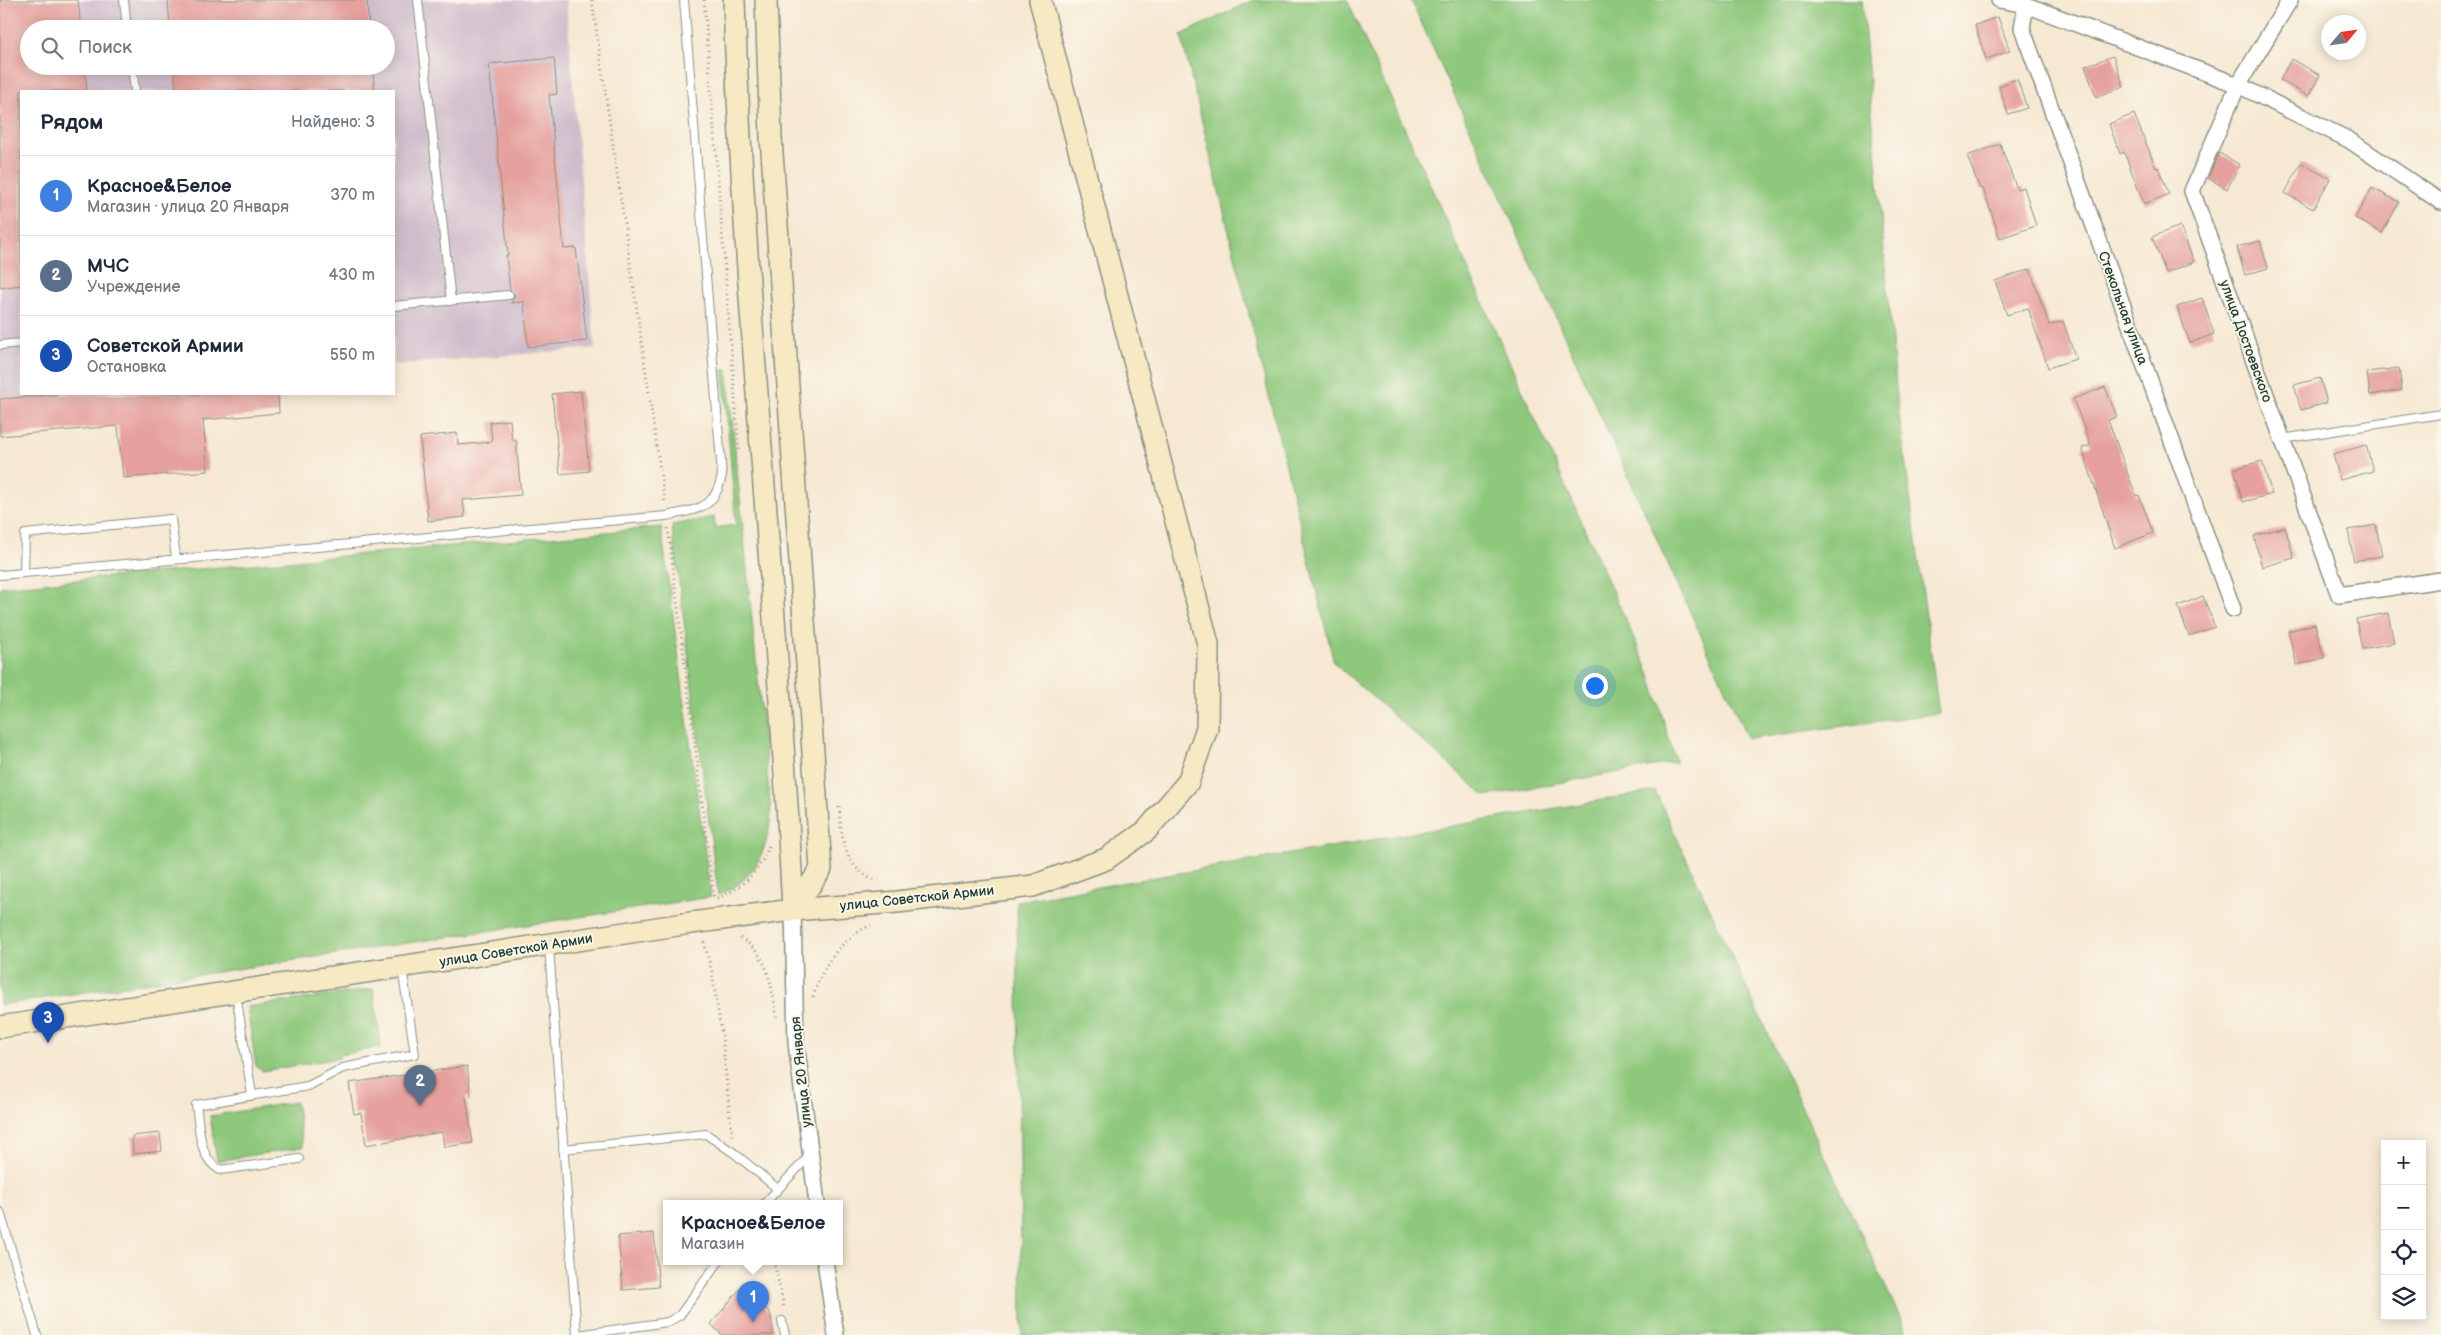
<!DOCTYPE html>
<html lang="ru">
<head>
<meta charset="utf-8">
<style>
	body { margin:0; font-family:"Balsamiq Sans",sans-serif; background:#f6f6f7; color:#1f2937 }
	.controls { position:absolute; right:15px; bottom:15px; display:grid; overflow:hidden; border-radius:0px; box-shadow:0 2px 12px #0003 }
	.controls button { width:45px; height:45px; display:grid; place-items:center; padding:0; border:0; border-bottom:1px solid #e0e1e3; background:#fff; color:#1f2937; font:25px sans-serif }
	.compass { position:absolute; left:2321px; top:15px; width:45px; height:45px; border-radius:50%; background:#fff; box-shadow:0 2px 12px #0003; rotate:61deg }
	.you { position:absolute; left:1594px; top:685px; width:18px; height:18px; margin:-12px; border:4px solid #fff; border-radius:50%; background:#1a73e8; box-shadow:0 0 0 8px #1a73e833 }
	.badge { display:grid; place-items:center; width:32px; height:32px; border-radius:50%; background:#d1495b; color:#fff; font-size:16px; font-weight:700 }
	.pin { position:absolute; translate:-50% -41px; filter:drop-shadow(0 1px 2px #0008) }
	.pin::after { content:''; position:absolute; top:26px; width:18px; height:15px; background:inherit; clip-path:polygon(0 0,100% 0,50% 100%) }
	.popup { position:absolute; left:663px; top:1200px; width:180px; height:65px; box-sizing:border-box; display:grid; place-content:center; border-radius:0px; background:#fff; filter:drop-shadow(0 1px 4px #0005); font-size:16px; white-space:nowrap; color:#747a83 }
	.popup b { font-size:19px; color:#1f2937 }
	.popup::after { content:''; position:absolute; left:50%; top:100%; margin-left:-10px; border:10px solid transparent; border-top-color:#fff }
	.list { margin:0; padding:0; list-style:none }
	h2 { display:flex; justify-content:space-between; align-items:center; height:65px; margin:0; padding:0 20px; font-size:21px }
	h2 small { font-size:16px; font-weight:400; color:#747a83 }
	.list li { display:grid; grid-template-columns:32px 1fr auto; gap:15px; align-items:center; box-sizing:border-box; height:80px; padding:0 20px; border-top:1px solid #e0e1e3 }
	.list b { display:block; font-size:19px; white-space:nowrap }
	.list p { margin:0; font-size:16px; white-space:nowrap; color:#747a83 }
	.list em { font-size:16px; font-style:normal; color:#747a83 }
	.icon { flex:none; width:28px; height:28px; fill:none; stroke:currentColor; stroke-width:2; stroke-linecap:round; stroke-linejoin:round }
	.map { position:relative; flex:none; width:2441px; height:1335px; overflow:hidden }
	.search { position:absolute; background:#fff; box-shadow:0 2px 12px #0003; left:20px; top:20px; width:375px; height:55px; display:flex; align-items:center; gap:12px; box-sizing:border-box; padding:0 18px; border-radius:28px; color:#747a83; font-size:19px }
	.panel { position:absolute; background:#fff; box-shadow:0 2px 12px #0003; left:20px; top:90px; width:375px; height:305px; border-radius:0px }
	.map>svg:first-child { display:block }
	.industrial { fill:#d0bdcc; fill-rule:evenodd }
	.green { fill:#8ec87c; stroke:#568258 }
	.building { fill:#e6a09e }
	.lines { fill:none; stroke-linecap:round; stroke-linejoin:round }
	.lane-casing { stroke:#8a9283; stroke-width:10 }
	.street-casing { stroke:#8a9283; stroke-width:18 }
	.secondary-casing { stroke:#8a9283; stroke-width:24 }
	.path { stroke:#8a9283; stroke-width:3; stroke-dasharray:1 4; stroke-linecap:butt }
	.lane { stroke:#fff; stroke-width:8 }
	.street { stroke:#fff; stroke-width:15 }
	.secondary { stroke:#f7e9c3; stroke-width:21 }
	.labels { text-anchor:middle; dominant-baseline:central; stroke-width:4; stroke-linejoin:round; paint-order:stroke }
	.street-label { font-size:14px; fill:#1f3d34; stroke:#fbf7ec }
</style>
</head>
<body>
<div class="map">
<svg width="2441" height="1335" viewBox="0 0 2441 1335">
	<rect width="100%" height="100%" fill="#fbf7ec"/>
	<filter id="ink" filterUnits="userSpaceOnUse"><feTurbulence type="fractalNoise" baseFrequency=".02" numOctaves="2"/><feDisplacementMap in="SourceGraphic" scale="10" xChannelSelector="R" yChannelSelector="G"/><feConvolveMatrix kernelMatrix="1 2 1 2 8 2 1 2 1" color-interpolation-filters="sRGB"/></filter>
	<filter id="wash" filterUnits="userSpaceOnUse"><feTurbulence type="fractalNoise" baseFrequency=".0096" numOctaves="4" result="noise"/><feDisplacementMap in="SourceGraphic" scale="20" xChannelSelector="R" yChannelSelector="G"/><feGaussianBlur stdDeviation="1.12" result="paint"/><feColorMatrix in="noise" values="0 0 0 0 0 0 0 0 0 0 0 0 0 0 0 0 0 1.4 0 .05"/><feComposite in="paint" operator="in"/></filter>
	<g filter="url(#wash)">
		<rect width="100%" height="100%" fill="#f6e8d2"/>
		<!-- industrial -->
		<path class="industrial" d="M0 0H566L595 348 394 365V91H21V394H53L0 398ZM29 29H386V66H29Z"/>
		<!-- green -->
		<path class="green" d="M1253 0H1347L1649 672 1676 762 1485 796 1334 663 1181 35Z
			M1411 0H1862L1897 399 1939 713 1748 739Z
			M727 369 771 811C769 849 755 881 718 895L672 525 714 517 715 528 736 525 723 370Z
			M661 527 711 897 0 1005V587Z
			M1655 791 1908 1335H1022L1017 901Z
			M373 989 381 1047 339 1055V1058L263 1071 256 1067 247 1007Z
			M296 1102 303 1147 217 1161 210 1116Z"/>
		<g id="blocks">
			<!-- building -->
			<path class="building" d="M0 0H78L81 29H29V66H85L87 91H21V285L0 288Z
				M168 0H367L369 29H170Z
				M1998 17 2010 51 1986 59 1975 25Z
				M2113 56 2124 87 2096 97 2085 66Z
				M554 58 557 94 549 95 564 249 576 248 587 341 528 347 524 302 511 303 515 295 510 290 506 256 508 255 489 64Z
				M2291 59 2320 75 2308 96 2280 80Z
				M174 66H372L375 91H176Z
				M2017 79 2027 108 2008 114 1999 86Z
				M2134 114 2156 168 2158 167 2169 194 2144 204 2124 152 2120 154 2109 124Z
				M2000 144 2017 189 2024 187 2036 226 2000 238 1983 188 1980 189 1967 156Z
				M2219 153 2240 165 2227 189 2208 178Z
				M2301 163 2330 179 2313 209 2285 193Z
				M2372 188 2399 202 2382 233 2355 218Z
				M2180 226 2194 262 2166 273 2152 237Z
				M2260 241 2268 268 2245 275 2237 247Z
				M2030 269 2049 325 2063 321 2076 359 2048 368 2028 308 2007 315 1995 281Z
				M2202 298 2214 334 2190 343 2177 307Z
				M2399 368 2402 390 2370 395 2367 372Z
				M2320 378 2327 403 2301 410 2294 385Z
				M2105 387 2117 417 2108 420 2136 496 2139 495 2153 533 2115 548 2082 448 2091 445 2073 399Z
				M581 391 589 471 560 474 552 394Z
				M59 394H278L279 413 203 420 208 471 123 478 118 426 0 436V399Z
				M510 420 512 440H516L521 495 463 500 465 517 428 521 420 437 457 433 458 445 492 442 490 422Z
				M2366 445 2373 471 2340 480 2333 454Z
				M2262 461 2272 494 2243 502 2234 469Z
				M2376 525 2382 556 2354 561 2348 530Z
				M2285 527 2294 558 2262 567 2254 536Z
				M2203 596 2215 627 2189 636 2178 606Z
				M2388 613 2394 643 2362 649 2356 619Z
				M2315 624 2324 658 2297 665 2288 631Z
				M467 1066 471 1096 466 1097 473 1143 444 1147 442 1132 366 1145 361 1113 354 1114 349 1083Z
				M160 1133 162 1151 133 1154 132 1136Z
				M654 1233 659 1287 623 1290 618 1236Z
				M740 1289 770 1312 774 1335H722L711 1324Z"/>
		</g>
	</g>
	<g filter="url(#ink)">
		<use href="#blocks" fill-opacity="0" stroke="#8a9283" stroke-width="1"/>
		<g class="lines">
			<!-- lane casing -->
			<g class="lane-casing">
				<path id="lane" d="M124 0 127 29
					M418 0 451 301
					M132 66 135 91
					M394 306 509 295
					M0 345 21 343
					M2282 439 2441 414
					M24 573 666 516C697 509 715 510 722 475L684 0
					M0 575 24 573 25 534 171 519 176 558
					M549 947 577 1335
					M236 994 252 1095
					M563 1149 706 1134 734 1153 778 1189
					M299 1159 220 1170C198 1158 200 1128 196 1105L308 1086 343 1068 415 1054 402 968
					M765 1203 810 1155
					M0 1212 37 1335
					M782 1321 785 1335
					M577 1335 668 1322 680 1315 719 1261"/>
			</g>
			<!-- street casing -->
			<g class="street-casing">
				<path id="street" d="M1999 0 2026 5 2238 85 2349 140 2441 202
					M2290 0 2238 85 2192 191 2339 595 2441 580
					M2026 5 2022 28 2233 609
					M793 910 796 1043 817 1203
					M825 1261 836 1335"/>
			</g>
			<!-- secondary casing -->
			<g class="secondary-casing">
				<path id="secondary" d="M734 0C744 304 778 606 793 910
					M766 0 771 137 821 869 793 910
					M0 1027 691 923 793 910 897 902 1033 886 1106 859 1146 831 1188 782 1207 728 1208 644 1040 0"/>
			</g>
			<!-- path -->
			<path class="path" d="M592 0 665 504
				M704 0 739 450
				M668 528 714 899
				M839 807C842 840 843 868 878 882
				M717 898C742 889 759 872 769 846
				M740 938C770 955 771 986 777 1017
				M704 942 712 972 722 1036 732 1136
				M813 997C823 965 840 939 871 925
				M774 1261 784 1308"/>
			<!-- lane -->
			<use href="#lane" class="lane"/>
			<!-- street -->
			<use href="#street" class="street"/>
			<!-- secondary -->
			<use href="#secondary" class="secondary"/>
		</g>
	</g>
	<g class="labels">
		<!-- street labels -->
		<g class="street-label">
			<text transform="translate(2123 308) rotate(70)">Стекольная улица</text>
			<text transform="translate(2246 341) rotate(70)">улица Достоевского</text>
			<text transform="translate(917 898) rotate(-6)">улица Советской Армии</text>
			<text transform="translate(516 950) rotate(-9)">улица Советской Армии</text>
			<text transform="translate(801 1072) rotate(-96)">улица 20 Января</text>
		</g>
	</g>
</svg>
<div class="controls">
<button>+</button>
<button>−</button>
<button><svg class="icon" aria-label="locate" viewBox="0 0 24 24"><circle cx="12" cy="12" r="6"/><path d="M12 2v4M12 18v4M2 12h4M18 12h4"/></svg></button>
<button><svg class="icon" aria-label="layers" viewBox="0 0 24 24"><path d="M12 4l9 5-9 5-9-5zM3 14l9 5 9-5"/></svg></button>
</div>
<svg class="compass" viewBox="-18 -18 36 36"><path d="M0-13l5 13h-10z" fill="#e53935"/><path d="M0 13l5-13h-10z" fill="#747a83"/></svg>
<div class="you"></div>
<div class="pin badge" style="left:753px;top:1322px;background:#3f7fe0">1</div>
<div class="popup"><b>Красное&amp;Белое</b>Магазин</div>
<div class="pin badge" style="left:420px;top:1106px;background:#5c6f8a">2</div>
<div class="pin badge" style="left:48px;top:1043px;background:#1a4fb4">3</div>
<div class="search"><svg class="icon" aria-label="search" viewBox="0 0 24 24"><circle cx="10" cy="10" r="6"/><path d="M15 15l6 6"/></svg>Поиск</div>
<section class="panel">
<h2>Рядом<small>Найдено: 3</small></h2>
<ul class="list">
<li><span class="badge" style="background:#3f7fe0">1</span><div><b>Красное&amp;Белое</b><p>Магазин · улица 20 Января</p></div><em>370 m</em></li>
<li><span class="badge" style="background:#5c6f8a">2</span><div><b>МЧС</b><p>Учреждение</p></div><em>430 m</em></li>
<li><span class="badge" style="background:#1a4fb4">3</span><div><b>Советской Армии</b><p>Остановка</p></div><em>550 m</em></li>
</ul>
</section>
</div>
</body>
</html>
